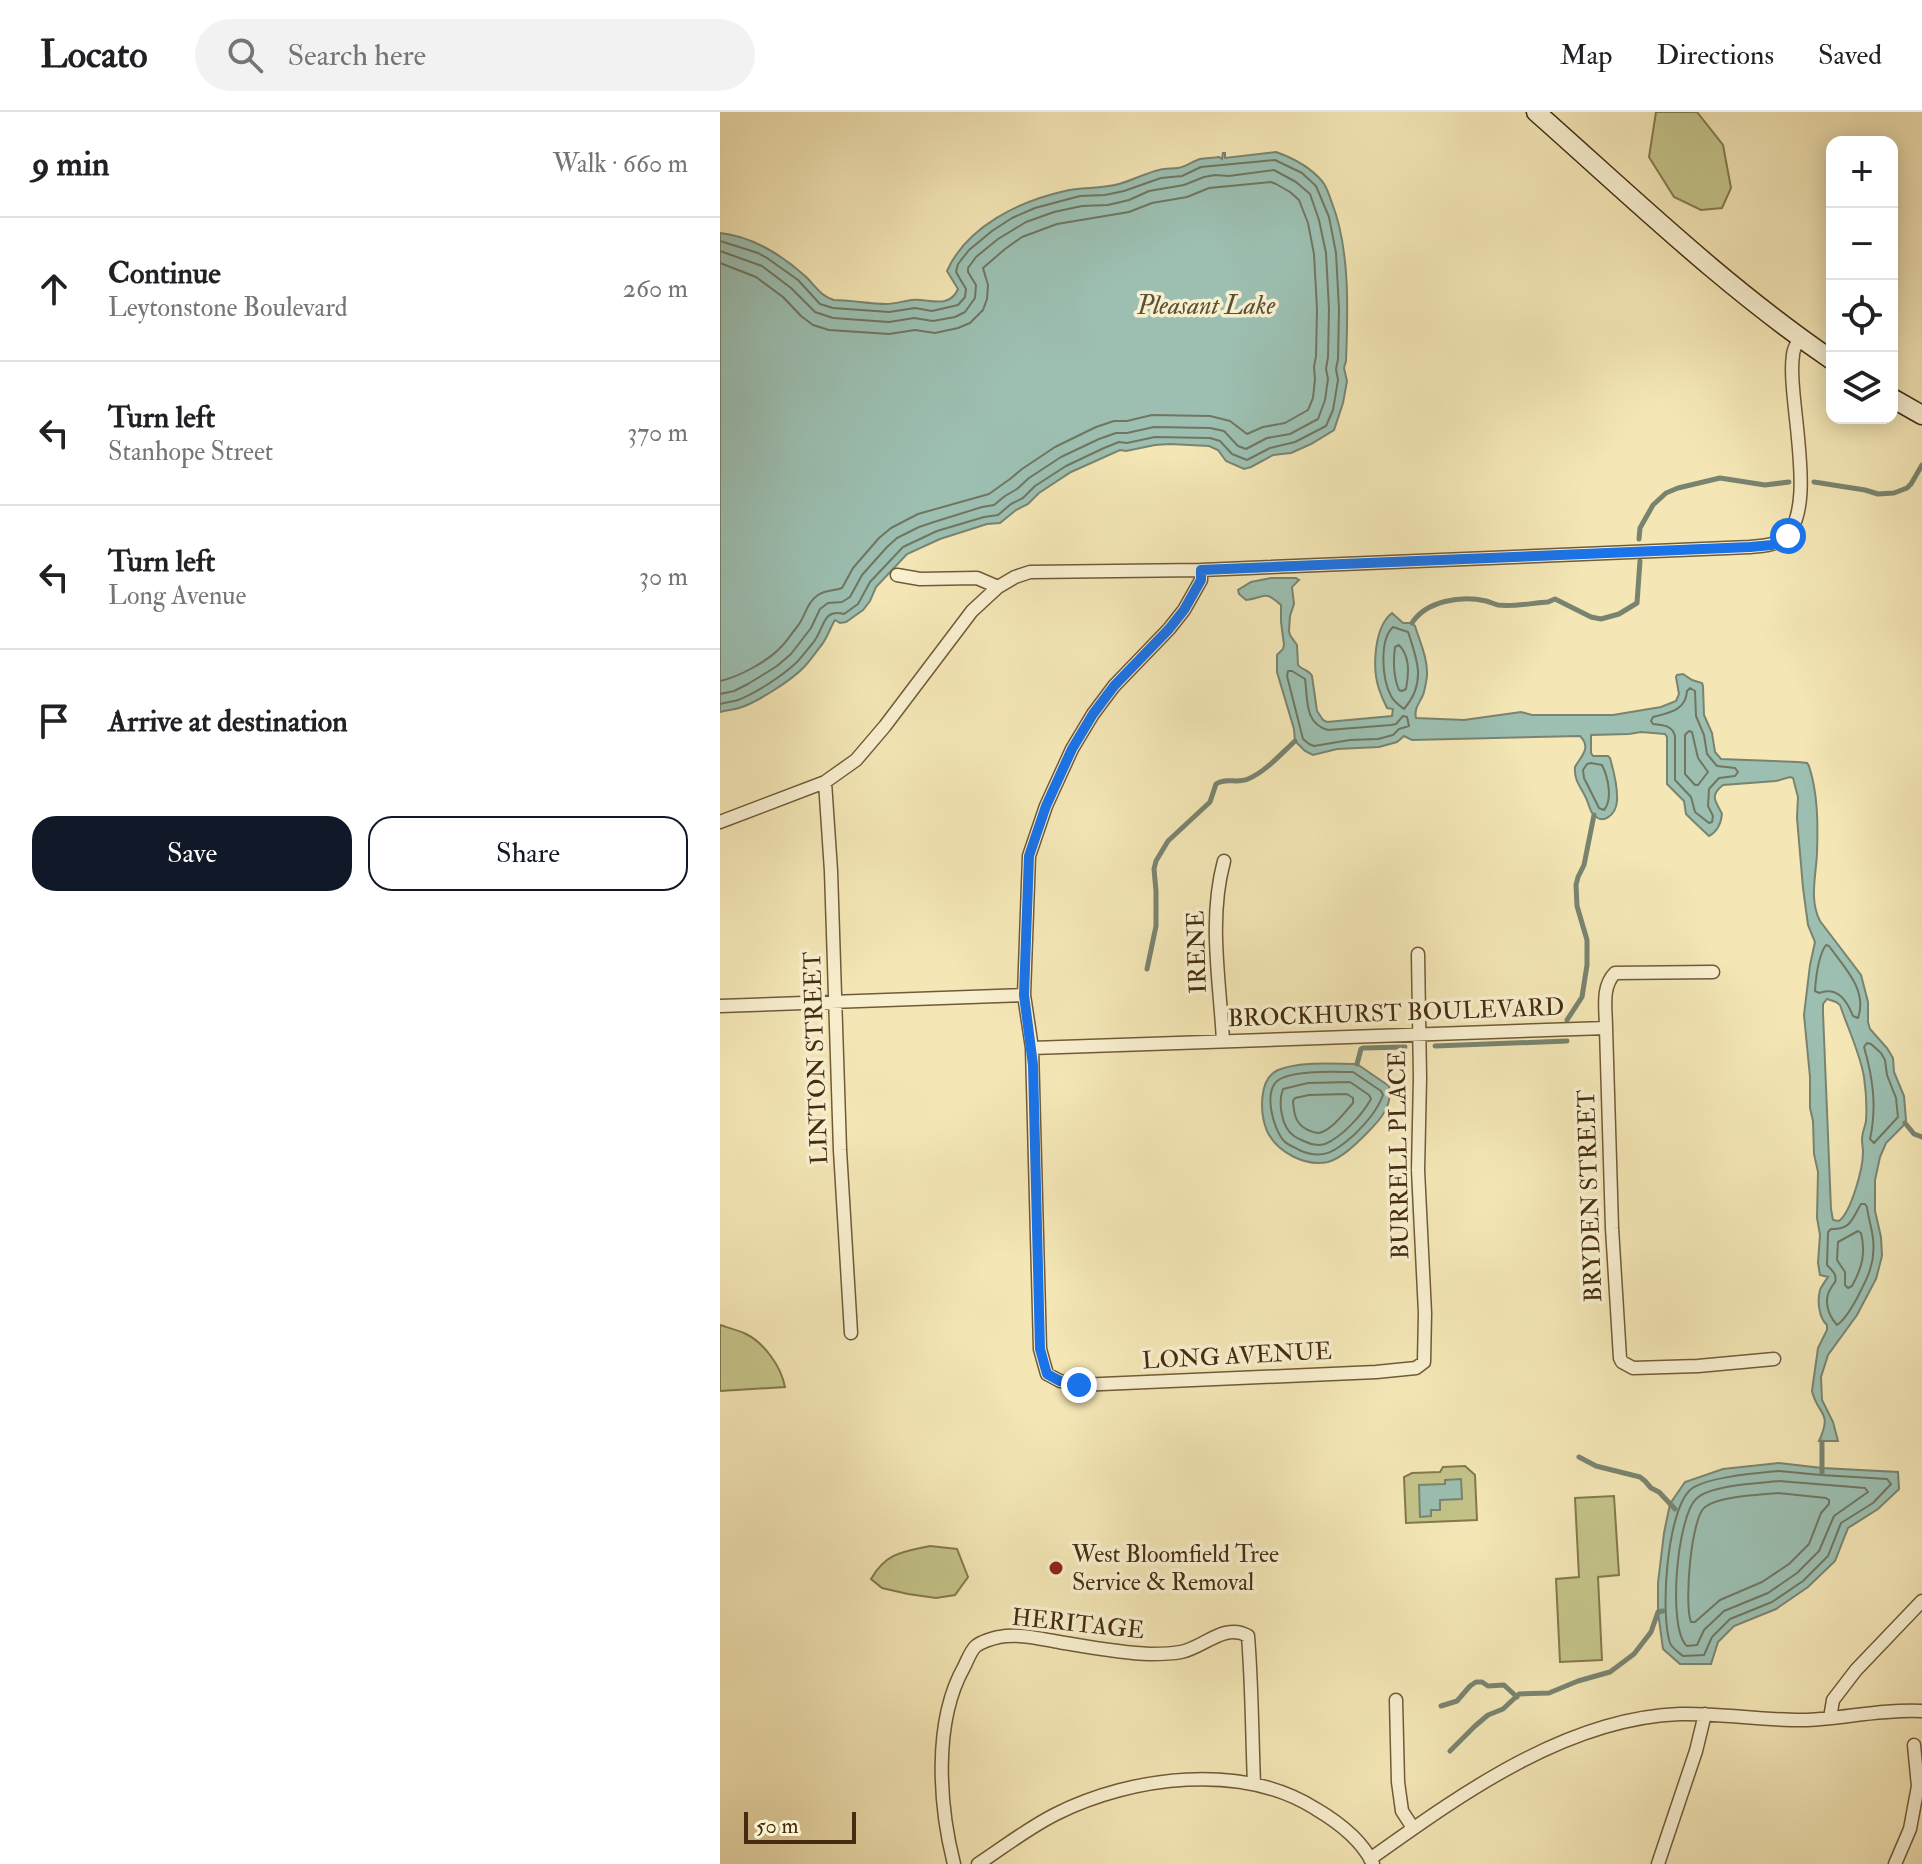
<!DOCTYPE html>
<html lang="en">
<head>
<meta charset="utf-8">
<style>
	body { margin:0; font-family:"IM FELL Double Pica",serif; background:#f2f2f2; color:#202124 }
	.controls { position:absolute; right:24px; top:24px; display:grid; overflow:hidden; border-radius:16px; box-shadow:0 4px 20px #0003 }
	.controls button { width:72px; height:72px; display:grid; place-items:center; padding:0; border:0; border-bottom:2px solid #e0e0e0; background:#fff; color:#202124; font:40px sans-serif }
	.scale { position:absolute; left:24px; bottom:20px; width:112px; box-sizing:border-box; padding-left:8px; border:4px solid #452c0f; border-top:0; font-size:22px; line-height:28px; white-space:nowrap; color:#452c0f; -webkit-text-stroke:6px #f8efcf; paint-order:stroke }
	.stop { position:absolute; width:24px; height:24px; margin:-18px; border:6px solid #1a73e8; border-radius:50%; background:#fff }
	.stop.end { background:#1a73e8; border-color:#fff; box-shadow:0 2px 8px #0008 }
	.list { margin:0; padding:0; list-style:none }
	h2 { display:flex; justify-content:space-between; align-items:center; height:104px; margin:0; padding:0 32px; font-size:34px }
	h2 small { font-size:26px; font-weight:400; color:#757577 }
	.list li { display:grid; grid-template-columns:52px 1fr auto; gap:24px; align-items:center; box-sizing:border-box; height:144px; padding:0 32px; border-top:2px solid #e0e0e0 }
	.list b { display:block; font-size:30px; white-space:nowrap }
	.list p { margin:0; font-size:26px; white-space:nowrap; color:#757577 }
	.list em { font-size:26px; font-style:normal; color:#757577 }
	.actions { display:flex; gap:16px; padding:24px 32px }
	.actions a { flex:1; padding:18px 0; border:2px solid #111827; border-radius:24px; text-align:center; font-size:28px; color:#111827 }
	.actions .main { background:#111827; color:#fff }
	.icon { flex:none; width:44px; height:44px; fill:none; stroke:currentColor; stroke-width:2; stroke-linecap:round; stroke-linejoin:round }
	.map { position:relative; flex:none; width:1202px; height:1752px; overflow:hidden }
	header { display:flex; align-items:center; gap:48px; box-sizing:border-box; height:112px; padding:0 40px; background:#fff; border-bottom:2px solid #e0e0e0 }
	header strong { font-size:38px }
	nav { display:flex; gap:44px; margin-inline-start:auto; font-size:28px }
	.search { width:560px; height:72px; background:#f2f2f2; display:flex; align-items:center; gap:20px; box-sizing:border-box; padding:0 28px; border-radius:44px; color:#757577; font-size:30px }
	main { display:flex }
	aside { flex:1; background:#fff }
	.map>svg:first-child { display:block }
	.green { fill:#c3c388; stroke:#84784c; stroke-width:2 }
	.water { fill:#9cbfb1; stroke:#798470; stroke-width:2; fill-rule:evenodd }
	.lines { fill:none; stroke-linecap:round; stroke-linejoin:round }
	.shore { stroke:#707660; stroke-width:2 }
	.stream { stroke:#798470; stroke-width:5 }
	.street-casing { stroke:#715a38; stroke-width:15 }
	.secondary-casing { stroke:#452c0f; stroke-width:21 }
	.street { stroke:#f8efcf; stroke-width:12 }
	.secondary { stroke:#f8efcf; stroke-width:18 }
	.route { stroke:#1a73e8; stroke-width:10 }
	.poi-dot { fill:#8f2418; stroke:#f8efcf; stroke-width:3 }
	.labels { text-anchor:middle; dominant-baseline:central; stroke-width:7; stroke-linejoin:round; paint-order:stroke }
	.street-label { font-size:24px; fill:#452c0f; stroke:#f8efcf }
	.poi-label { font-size:24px; fill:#452c0f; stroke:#f8efcf; text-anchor:start }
	.water-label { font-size:26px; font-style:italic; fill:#5b5138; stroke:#f8efcf }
</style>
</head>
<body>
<header>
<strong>Locato</strong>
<div class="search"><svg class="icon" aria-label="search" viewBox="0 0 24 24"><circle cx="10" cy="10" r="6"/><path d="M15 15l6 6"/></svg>Search here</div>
<nav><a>Map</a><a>Directions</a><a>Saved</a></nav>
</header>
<main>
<aside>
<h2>9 min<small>Walk · 660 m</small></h2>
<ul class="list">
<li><svg class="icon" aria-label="ahead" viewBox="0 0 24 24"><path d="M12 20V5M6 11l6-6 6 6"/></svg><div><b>Continue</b><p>Leytonstone Boulevard</p></div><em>260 m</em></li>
<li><svg class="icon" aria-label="left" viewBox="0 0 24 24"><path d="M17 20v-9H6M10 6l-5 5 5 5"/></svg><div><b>Turn left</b><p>Stanhope Street</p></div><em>370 m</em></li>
<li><svg class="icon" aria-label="left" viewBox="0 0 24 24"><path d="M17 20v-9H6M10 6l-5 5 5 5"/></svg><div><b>Turn left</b><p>Long Avenue</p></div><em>30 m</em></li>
<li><svg class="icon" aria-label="arrive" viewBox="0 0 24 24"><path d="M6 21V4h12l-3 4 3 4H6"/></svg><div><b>Arrive at destination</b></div></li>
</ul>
<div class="actions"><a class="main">Save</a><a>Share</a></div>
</aside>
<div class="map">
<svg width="1202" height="1752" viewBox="0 0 1202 1752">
	<rect width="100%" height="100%" fill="#f4e6b5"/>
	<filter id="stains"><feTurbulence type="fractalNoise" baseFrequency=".0025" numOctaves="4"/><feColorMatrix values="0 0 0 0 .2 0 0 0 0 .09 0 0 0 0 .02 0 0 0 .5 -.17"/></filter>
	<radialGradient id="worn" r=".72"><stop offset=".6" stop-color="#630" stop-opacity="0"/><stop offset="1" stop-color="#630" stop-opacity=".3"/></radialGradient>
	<!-- green -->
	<path class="green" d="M936 0H977L1003 33 1011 76 1002 96 981 98 954 85 929 45Z
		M0 1213C8 1216 18 1218 26 1222 44 1231 61 1254 65 1275L0 1279Z
		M745 1354 755 1363 757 1408 686 1411 684 1365 692 1361 720 1360 723 1355Z
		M894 1384 899 1463 878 1465 882 1548 840 1550 836 1467 859 1465 855 1386Z
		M210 1434 237 1437 248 1465 235 1483 216 1486 188 1482 162 1476 151 1467C166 1441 182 1440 210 1434Z"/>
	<!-- water -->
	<path class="water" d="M556 40C573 46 590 55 602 69 607 75 609 83 612 91 630 137 628 199 626 249L624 256 627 269 623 291 614 318 591 332 571 341 553 343 531 355 524 357 506 349 498 338 489 334 450 332 435 333 406 339 400 338 351 360 319 381 308 392 296 398 280 411 267 412 220 427 187 442 156 475 150 489 143 498 126 510 120 511 115 508C110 516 107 527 100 535 95 541 90 549 84 555 72 568 36 591 19 596 13 598 6 598 0 600V121C31 124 62 143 85 164 95 173 100 184 114 188 131 188 149 192 166 192 175 192 183 189 192 188 208 186 229 198 238 177L227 159C247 114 300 89 345 79 362 75 381 77 399 72 413 68 426 61 439 58 445 56 452 57 458 56 466 55 473 49 480 47 486 46 493 46 499 45L502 47 503 41H505V46Z
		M551 466H576L579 468 572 475 574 492 570 504 569 519 570 523 577 533 578 553C582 558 589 558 592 564L597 599 603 608 607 610 672 604 673 597 667 596C664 590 661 583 659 577 652 556 654 515 672 501L683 511H692L695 514C700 530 708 547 707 564 706 570 705 578 703 583 699 592 694 596 696 606L744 608 801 600 812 603H893L941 595 956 589 959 582 956 565 957 563 963 562 972 568 982 571 983 574 984 603 992 621 995 640 1001 647 1078 650 1087 651 1089 654C1098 682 1098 712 1097 741 1096 764 1089 788 1100 809L1141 863 1148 890V910L1150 917 1167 936 1173 946 1174 960 1184 984 1186 1008 1184 1013 1166 1031 1160 1045 1155 1068V1099L1161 1125 1162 1144 1156 1167 1137 1203 1108 1243 1101 1265 1102 1288 1113 1310 1118 1329H1099C1113 1299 1098 1304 1092 1279L1098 1236 1107 1218V1213C1099 1206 1097 1189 1100 1178 1101 1175 1106 1168 1108 1165L1100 1163 1098 1151 1100 1123 1097 1106 1098 1060 1094 1042 1093 1009 1090 996V965L1084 903 1090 853 1095 830 1088 813 1083 776 1077 706 1078 685 1073 666 1070 665 1056 669 1003 673C988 685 997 690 1002 702 1001 711 997 720 989 724L970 706 966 702 964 689 947 672V625L945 622 921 620 909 622 871 623V641L873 644H888L890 646C894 660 898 675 897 689 896 702 883 715 872 701 869 696 868 689 865 684 860 674 854 668 855 655 861 644 872 636 860 624L692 628 684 624 677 630 659 635 617 637 593 643 585 639 575 629 574 617 557 560V543L563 537 564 533 561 510V493C543 477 546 486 526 488L519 482 518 478 531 470ZM1107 887 1116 890 1120 893C1128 917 1140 941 1144 965 1146 979 1147 995 1146 1009 1145 1015 1142 1021 1142 1027 1142 1032 1143 1036 1143 1040 1143 1057 1131 1100 1119 1109L1113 1108 1111 1097 1103 901V892Z
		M637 952 669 974C673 994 660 1008 647 1021 636 1032 622 1046 608 1050 585 1055 557 1040 547 1019 540 1002 538 967 558 958 580 949 613 952 637 952Z
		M1059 1351 1102 1356 1178 1360 1179 1377 1158 1397 1128 1416 1115 1449 1088 1475 1056 1497 1014 1514 998 1530 991 1552H960L943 1537 938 1500V1471L944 1421 950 1392 965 1370 1003 1357Z
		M741 1367 742 1387 720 1388V1398H711V1404L700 1405 699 1373 725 1372V1368Z"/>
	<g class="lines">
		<!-- shore -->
		<path class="shore" d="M0 129 38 141 47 146 78 168 100 192 113 196 169 200 195 196 212 199 238 193 245 185 246 177 236 160 238 152 249 138 272 119 292 106 315 96 360 84 385 83 404 79 441 66 462 64 481 55 555 48 582 61 596 74 609 105 616 141 619 197 618 247 616 257 618 268 613 298 606 314 575 330 550 336 527 348 512 342 500 329 490 326 435 325 407 331 399 330 384 336 346 354 315 374 303 386 291 392 278 403 264 405 217 419 183 435 150 470 138 492 124 502C101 496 105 518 92 532 87 538 82 545 76 551 62 564 36 581 18 588 13 590 6 590 0 592
			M0 139 42 154 71 176 95 200 113 206 169 210 194 206 213 209 235 205 245 200 255 186 256 173 248 160V156L256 145 278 127 306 110 334 100 362 94 388 93 409 88 429 79 464 73 484 65 495 63 509 64 554 58 576 70 590 82 599 108 606 141 609 197 608 245 606 257 608 267 605 288 598 307 570 322 547 326 526 337 518 334 504 319 490 316 434 315 407 321H396L379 327 341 345 309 366 297 377 285 384 274 393 262 395 214 410 199 415 177 426 167 435 142 463 130 485 122 490 108 491 100 497 91 516 71 542 57 554 28 572 14 579 0 582
			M0 151 36 165 63 185 81 204 93 213 109 218 169 222 195 218 215 221 238 216 250 211 263 198 267 187 268 173 263 156 285 137 302 125 337 112 409 100 432 91 467 85 489 76 551 70 556 72 570 80 579 88 588 111 594 142 597 197 596 244 594 255 595 267 593 286 588 298 565 311 543 315 527 322 510 309 490 304 432 303 407 309H394L376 315 335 335 302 357 290 367 269 382 198 402 171 416 159 426 133 456 122 476C114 479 105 478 98 483 86 491 86 504 77 515 72 521 67 529 61 535 48 549 19 565 0 569
			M673 515 688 520C698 549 706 572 684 597 679 593 674 590 671 584 662 567 659 528 673 515Z
			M679 533C690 544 689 561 686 577L682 579 679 578C673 564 673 550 675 535Z
			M568 559H572L585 567C588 587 584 612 608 618L671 613 676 612 683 604 687 605 689 614 679 617 673 623 658 627 630 628 594 634 589 632 583 627 567 564Z
			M970 576 975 579 976 604 984 623 987 642 997 654 1015 656 1018 660 1015 664 999 666 989 677 988 694 993 704 992 710 989 711 975 700 971 685 955 668V624C952 613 943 613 933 612L931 609 933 605C950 601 966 598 967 579Z
			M969 619 972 620 978 646 988 660 978 673H975L965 662V623Z
			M871 651 882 653C888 665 893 687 884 698L879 696 864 666 863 658 867 652Z
			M1106 833 1109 834C1124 855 1148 878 1138 906L1133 904C1127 889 1118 874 1099 881L1095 879C1096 864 1098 844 1106 833Z
			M1147 931 1151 932 1161 941 1165 948 1167 963 1176 986 1178 1005 1154 1031 1150 1027C1157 995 1153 966 1144 935Z
			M633 960 661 979 663 983C657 999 646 1011 634 1023 616 1039 603 1049 579 1038 574 1035 568 1033 564 1029 553 1017 542 977 560 967 576 958 614 960 633 960Z
			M630 970 649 983 651 987C642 1003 622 1025 605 1032 598 1034 592 1033 586 1030 582 1028 578 1027 574 1024 561 1015 558 990 563 977L588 971Z
			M627 982 633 986V991C625 1000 612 1018 599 1021 595 1021 590 1019 586 1017 575 1011 574 1001 573 989L575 986 589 983Z
			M1141 1092H1145L1147 1095C1148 1105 1152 1116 1153 1127 1156 1151 1147 1167 1136 1188 1131 1197 1125 1208 1117 1213 1108 1203 1103 1188 1111 1176 1114 1170 1117 1171 1115 1163 1114 1160 1109 1155 1107 1153L1108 1120 1111 1117C1131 1118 1132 1107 1141 1092Z
			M1138 1119 1141 1121C1146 1141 1142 1156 1132 1174L1128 1176 1125 1173V1160L1117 1148 1118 1130Z
			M1059 1359 1101 1363 1167 1367 1171 1372 1153 1391 1121 1411 1108 1444 1083 1469 1052 1490 1010 1507 992 1525 984 1543 963 1544C958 1540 952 1536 950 1531 940 1501 947 1402 969 1379 982 1365 1039 1361 1059 1359Z
			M1059 1369 1145 1376 1148 1380 1114 1404 1099 1439 1077 1461 1048 1481 1004 1499 984 1518 977 1533 967 1534C947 1517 957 1405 976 1387 989 1373 1039 1371 1059 1369Z
			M1058 1381 1106 1386 1109 1388V1392L1101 1401 1089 1432 1069 1452 1042 1470 1000 1488 975 1510H971C964 1493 971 1405 985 1395 1000 1384 1040 1383 1058 1381Z"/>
		<!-- stream -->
		<path class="stream" d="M1094 370 1145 378 1158 382 1174 381 1187 376 1191 372 1202 353
			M919 427 920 416 933 393 946 381 958 376 1000 366 1045 373 1069 370
			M692 511C706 489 741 483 766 489 770 490 774 492 778 493 793 495 812 491 828 490L835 487 871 505 881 507 899 502 917 491 920 449
			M427 857 436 814V779L434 757 436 749 448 729 490 690 496 672C506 665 516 672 528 667 545 660 561 642 575 629
			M847 908 862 885 867 853V828L857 794 856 773 858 765 864 753 874 703
			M715 934 847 929
			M637 952 641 937 643 936 685 935
			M1185 1011 1194 1022 1202 1025
			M859 1345 876 1354 920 1365 925 1369 931 1376 939 1380 955 1397
			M1102 1361V1330
			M721 1594 737 1589 750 1574 756 1570H762L768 1574 784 1573 797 1585
			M730 1639 755 1614 768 1603 783 1597 799 1582 829 1581 858 1569 890 1560 914 1542 931 1520 938 1500 943 1499"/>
		<!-- street casing -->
		<g class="street-casing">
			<path id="street" d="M481 458V468L464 498 449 517 394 574 373 602 352 637 326 694 309 744 304 883 312 936 320 1237 327 1262 340 1269 359 1273 656 1260 696 1256 704 1250 705 1201 698 1058 700 966 698 842
				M177 463 200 467 257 466 278 475
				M105 670 111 759 120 1038 131 1221
				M0 710 105 670 136 648 165 614 252 499 278 475 295 465 310 460 481 458 1030 435C1040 434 1051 434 1060 429 1102 405 1066 286 1073 243 1073 237 1077 231 1080 226
				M0 894 304 883
				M886 916 892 1116 900 1246 902 1250 913 1256 978 1254 1054 1247
				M503 929C500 870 488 808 504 749
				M312 936 886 916C886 897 881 875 895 861L993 860
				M676 1588 678 1670 682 1699 693 1716
				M1110 1606 1113 1588 1136 1558 1202 1489
				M650 1747C740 1683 846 1606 960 1602 1002 1601 1045 1609 1087 1608 1126 1606 1163 1597 1202 1599
				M234 1752C219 1693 213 1610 244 1555 247 1549 251 1538 256 1534 261 1530 273 1526 279 1525 298 1521 321 1527 339 1530 369 1535 400 1541 430 1542 440 1542 451 1542 461 1540 483 1536 505 1510 528 1524 532 1573 532 1623 534 1672
				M258 1752C284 1735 308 1716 336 1702 412 1664 522 1650 596 1697 618 1710 642 1728 653 1752
				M938 1752 976 1639 985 1602
				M1175 1752 1190 1717 1198 1674 1194 1633"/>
		</g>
		<!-- secondary casing -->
		<g class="secondary-casing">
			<path id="secondary" d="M816 0C913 86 1005 175 1112 248
				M1172 286 1202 303"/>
		</g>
		<!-- street -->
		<use href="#street" class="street"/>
		<!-- secondary -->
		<use href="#secondary" class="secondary"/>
	</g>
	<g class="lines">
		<!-- route -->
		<path class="route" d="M359 1273 340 1269 327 1262 320 1237 313 953 304 883 309 744 326 694 352 637 373 602 394 574 449 517 464 498 481 468V458L1030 435 1052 433 1068 424"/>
	</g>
	<!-- markers -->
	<circle class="poi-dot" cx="336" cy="1456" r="8"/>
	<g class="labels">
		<!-- street labels -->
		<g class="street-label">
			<text transform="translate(477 840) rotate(-92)">IRENE</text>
			<text transform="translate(676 901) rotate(-2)">BROCKHURST BOULEVARD</text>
			<text transform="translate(96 946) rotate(-92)">LINTON STREET</text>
			<text transform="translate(679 1043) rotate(-91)">BURRELL PLACE</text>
			<text transform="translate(870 1084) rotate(-92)">BRYDEN STREET</text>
			<text transform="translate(517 1244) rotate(-3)">LONG AVENUE</text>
			<text transform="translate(358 1512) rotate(6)">HERITAGE</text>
		</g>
		<!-- poi labels -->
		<g class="poi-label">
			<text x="352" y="1442">West Bloomfield Tree<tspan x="352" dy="28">Service &amp; Removal</tspan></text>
		</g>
		<!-- water labels -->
		<g class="water-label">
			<text x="486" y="194">Pleasant Lake</text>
		</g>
	</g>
	<rect width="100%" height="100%" filter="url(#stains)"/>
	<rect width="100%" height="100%" fill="url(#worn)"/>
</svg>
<div class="controls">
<button>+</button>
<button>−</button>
<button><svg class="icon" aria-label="locate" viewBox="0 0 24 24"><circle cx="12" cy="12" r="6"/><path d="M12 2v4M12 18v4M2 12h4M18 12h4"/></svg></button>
<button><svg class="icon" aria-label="layers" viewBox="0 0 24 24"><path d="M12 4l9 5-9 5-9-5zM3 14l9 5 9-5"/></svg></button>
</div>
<div class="scale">50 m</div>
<div class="stop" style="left:1068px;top:424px"></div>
<div class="stop end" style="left:359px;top:1273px"></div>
</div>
</main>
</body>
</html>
